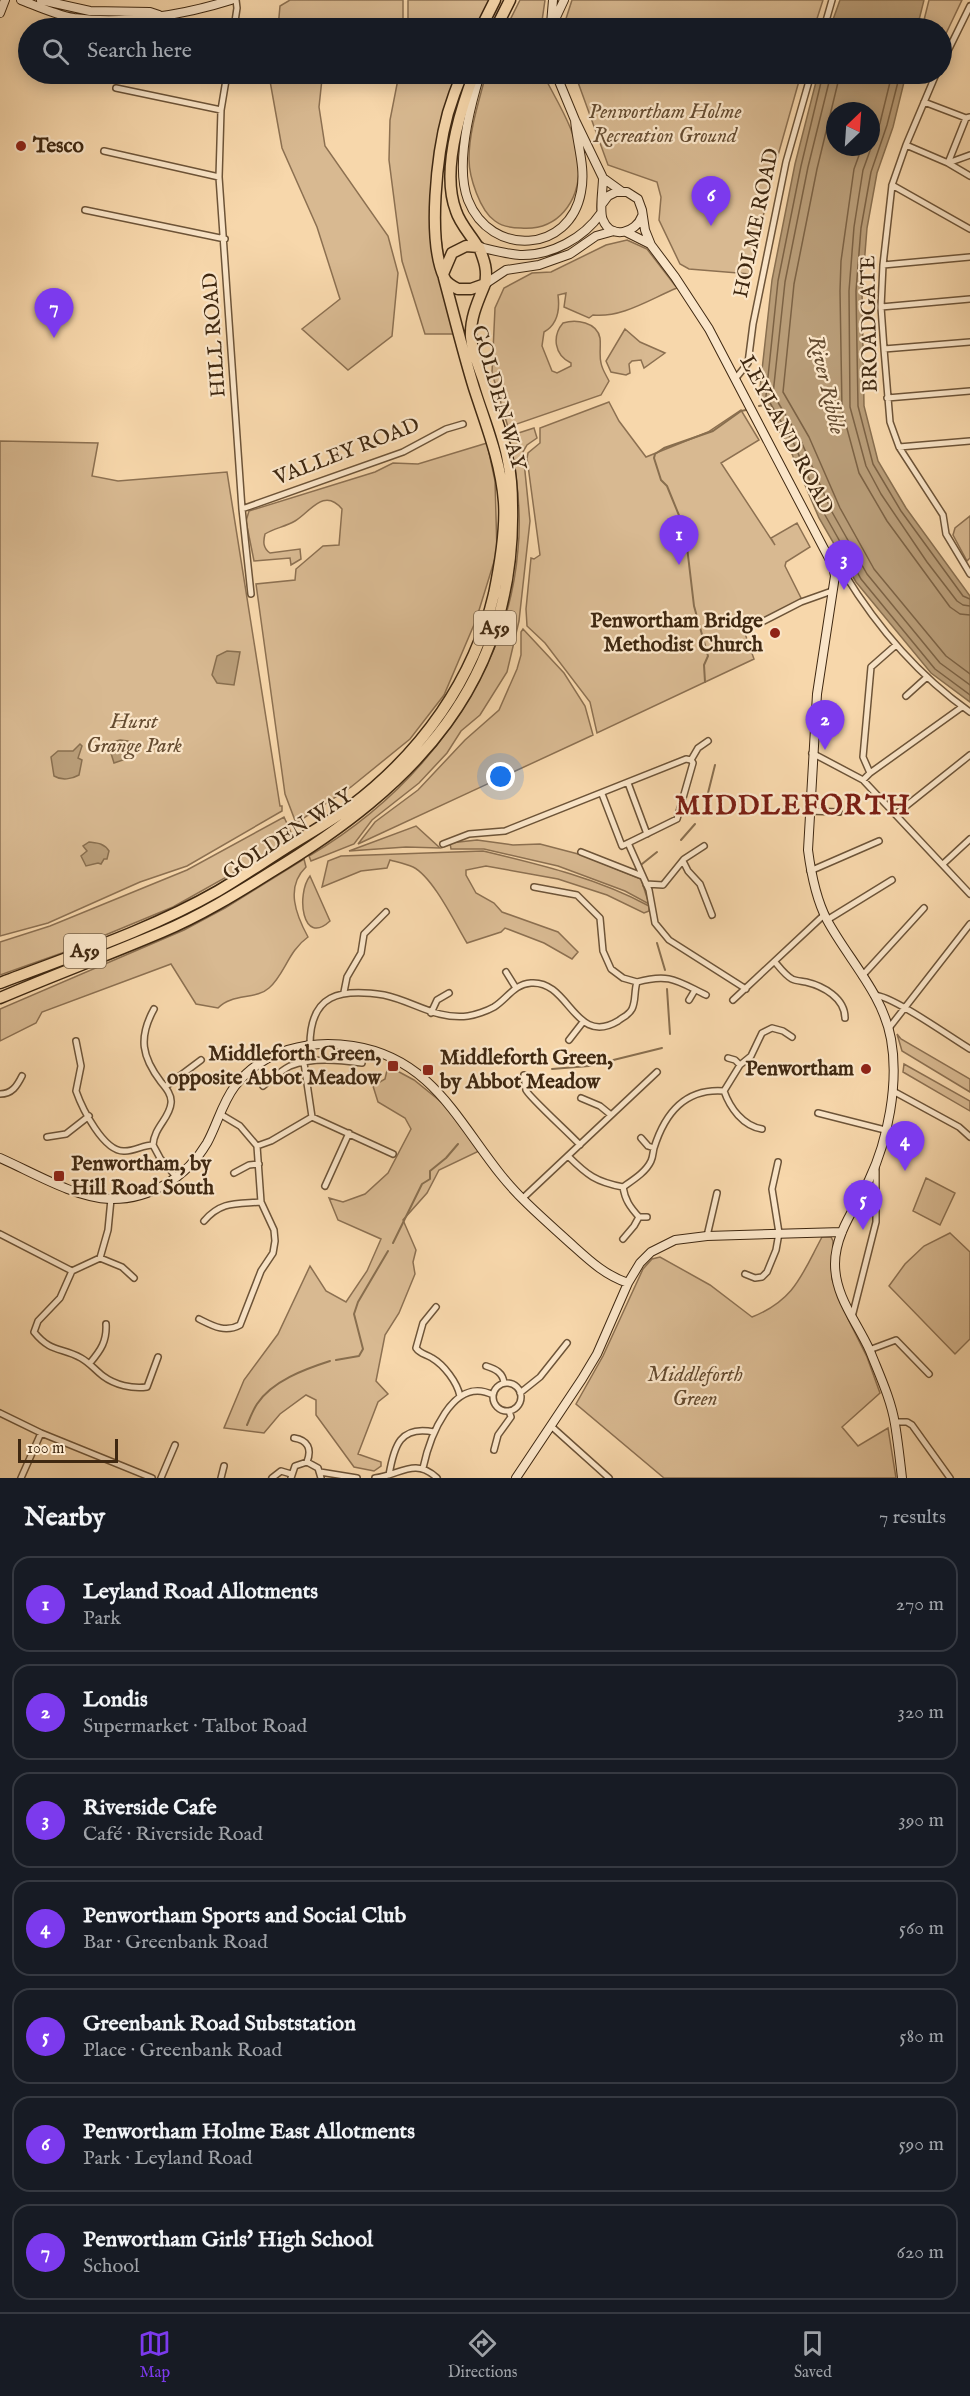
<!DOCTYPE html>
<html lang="en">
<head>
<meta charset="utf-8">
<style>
	body { margin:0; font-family:"IM FELL English",serif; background:#242831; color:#f1f3f6 }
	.compass { position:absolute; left:826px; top:102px; width:54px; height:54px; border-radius:50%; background:#171b24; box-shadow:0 3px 15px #0003; rotate:25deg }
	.scale { position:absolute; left:18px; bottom:15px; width:100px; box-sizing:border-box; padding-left:6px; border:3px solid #3f2811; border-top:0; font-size:16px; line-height:21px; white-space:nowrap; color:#3f2811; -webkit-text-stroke:4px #fae5c8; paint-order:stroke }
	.you { position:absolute; left:501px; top:777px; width:21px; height:21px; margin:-15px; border:4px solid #fff; border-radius:50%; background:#1a73e8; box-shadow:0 0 0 9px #1a73e833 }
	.badge { display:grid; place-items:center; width:39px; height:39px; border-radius:50%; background:#7c3aed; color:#fff; font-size:20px; font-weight:700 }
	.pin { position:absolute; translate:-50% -50px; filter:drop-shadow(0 2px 3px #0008) }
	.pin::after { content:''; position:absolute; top:32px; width:21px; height:18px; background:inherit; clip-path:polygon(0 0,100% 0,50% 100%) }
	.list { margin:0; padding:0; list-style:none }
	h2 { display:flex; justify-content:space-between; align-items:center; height:78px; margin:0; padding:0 24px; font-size:26px }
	h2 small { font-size:20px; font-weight:400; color:#9ea1a6 }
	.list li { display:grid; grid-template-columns:39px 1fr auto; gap:18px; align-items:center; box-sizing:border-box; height:96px; margin:0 12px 12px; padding:0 12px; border:2px solid #363941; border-radius:18px }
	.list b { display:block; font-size:22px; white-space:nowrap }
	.list p { margin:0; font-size:20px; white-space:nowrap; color:#9ea1a6 }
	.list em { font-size:20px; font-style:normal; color:#9ea1a6 }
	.icon { flex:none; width:33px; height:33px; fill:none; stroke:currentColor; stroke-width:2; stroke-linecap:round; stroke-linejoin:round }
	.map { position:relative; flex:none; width:970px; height:1478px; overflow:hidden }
	.search { position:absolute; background:#171b24; box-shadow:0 3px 15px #0003; left:18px; right:18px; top:18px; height:66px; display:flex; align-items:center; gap:15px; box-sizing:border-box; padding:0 21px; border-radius:33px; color:#9ea1a6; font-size:22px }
	.sheet { height:834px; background:#171b24 }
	nav { display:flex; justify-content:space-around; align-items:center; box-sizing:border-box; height:84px; border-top:2px solid #363941; background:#171b24; font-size:16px; color:#9ea1a6 }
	nav a { display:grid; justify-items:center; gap:3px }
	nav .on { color:#7c3aed }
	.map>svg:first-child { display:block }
	.green { fill:#d8b991; stroke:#8c7051; stroke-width:1.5 }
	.water { fill:#b89c77; stroke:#886e4e; stroke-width:1.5; fill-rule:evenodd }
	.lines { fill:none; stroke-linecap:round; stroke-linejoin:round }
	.shore { stroke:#7c6244; stroke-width:1.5 }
	.stream { stroke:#886e4e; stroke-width:2 }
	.street-casing { stroke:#6d5438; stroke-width:8 }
	.secondary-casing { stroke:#3f2811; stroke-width:10 }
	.highway-casing { stroke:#3f2811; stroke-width:13 }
	.street { stroke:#fae5c8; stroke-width:5 }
	.secondary { stroke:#fae5c8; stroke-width:8 }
	.highway { stroke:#f7d7ab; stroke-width:10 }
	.poi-dot { fill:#8f2418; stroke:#fae5c8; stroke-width:2 }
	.labels { text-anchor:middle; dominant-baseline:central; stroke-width:4.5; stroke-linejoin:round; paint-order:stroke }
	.shield { fill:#fae5c8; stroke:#776148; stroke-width:1.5 }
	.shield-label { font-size:20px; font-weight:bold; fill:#3f2811 }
	.park-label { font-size:21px; font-style:italic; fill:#654c31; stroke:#fae5c8 }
	.poi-label { font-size:21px; font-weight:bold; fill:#3f2811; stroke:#fae5c8; text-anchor:start }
	.street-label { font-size:21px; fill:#3f2811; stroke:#fae5c8 }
	.water-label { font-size:22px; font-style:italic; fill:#634b30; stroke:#fae5c8 }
	.district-label { font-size:27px; font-weight:bold; letter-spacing:1.5px; fill:#7a1f14; stroke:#fae5c8 }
</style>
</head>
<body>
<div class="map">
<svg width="970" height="1478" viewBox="0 0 970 1478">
	<rect width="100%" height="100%" fill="#f7d7ab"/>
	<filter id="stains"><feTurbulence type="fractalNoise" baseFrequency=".00333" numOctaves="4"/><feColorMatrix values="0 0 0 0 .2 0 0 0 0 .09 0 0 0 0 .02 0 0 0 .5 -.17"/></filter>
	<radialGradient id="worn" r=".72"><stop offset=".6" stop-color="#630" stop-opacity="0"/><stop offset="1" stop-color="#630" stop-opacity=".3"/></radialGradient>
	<!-- green -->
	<path class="green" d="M290 0H403V28H278L280 6Z
		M408 0H491L477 28H408Z
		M520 0H545L541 28H506Z
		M572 0H823L814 28H563Z
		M929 0H962L942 42V28H922Z
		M272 74H326L322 79 319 107 325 146 388 236 398 273 392 336 348 370 302 329 340 299 317 227 282 148 270 81Z
		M399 74H458L433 185 455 334H425L402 261 389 160 390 120Z
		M486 74H543C557 102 579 134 579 167 579 202 558 231 521 228 512 228 503 227 495 221 480 211 469 177 469 159 469 131 479 101 486 74Z
		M575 74H801L773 173 750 274 689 269 680 264 659 220 661 197 657 182 608 165Z
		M627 240 647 249 677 288C650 299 622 318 593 315L589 318 564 307 566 293 558 295C560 310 558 324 544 332L542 346 552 371 557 373 571 366V363C554 355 552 336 563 323 576 319 597 322 600 338 601 346 599 355 601 363 602 369 606 375 609 381L601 395 508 427 492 373 495 308 504 288 532 273 551 272 606 245Z
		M625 329 640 342 665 353 644 368 641 360 632 361 629 364 630 373 626 375 611 372 606 361Z
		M609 402 619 421 646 457 708 432 741 410 759 440 721 463 775 545 771 538 797 523 810 547 786 562 785 566 802 600 743 628 754 659 597 733 590 702 545 643 527 626 526 609 531 558 534 559 540 555 527 458 528 453 540 443V428Z
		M534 428 537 438 527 445 523 452 530 521 519 621 507 672 480 715 461 731 447 753 419 783 372 820 354 844 311 861 309 856C418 792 508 678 518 549 522 511 517 474 509 436Z
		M0 441 98 443 92 476 118 481 227 472 280 806H282V811L187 866 140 882 48 923 0 936Z
		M487 443 495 481 497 552 476 620 444 695 410 739 351 787 296 823 285 794 256 584 295 580 296 569 323 546 339 545 342 509C324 487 310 512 295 521 285 527 274 528 265 534 263 542 263 548 270 553L300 549 301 559 291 565 290 558 254 561 246 521 249 511 375 472 393 463 418 464Z
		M970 516V558L967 561 953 535 955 528Z
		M523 629 564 673 585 706 593 735 358 844 375 822 418 790 465 740 499 710 517 669 521 655V632Z
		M284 817 294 839 173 907 62 953 0 975V942L50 926 187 870Z
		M416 826 440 848 406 847 349 851Z
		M477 840 513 845 540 844 582 855 641 879 649 904 625 891 558 866 484 849H451L450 843Z
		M483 851C541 865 597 878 649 906V911L644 913 607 895 558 879 486 866 466 870V875L476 893 494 903 502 912 558 932 578 952 572 959 544 943 505 928 501 932 467 943C455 923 433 877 413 867 406 864 397 862 390 860L387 868 361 871 322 887 328 861 341 856Z
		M304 859 306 867C285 887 296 915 308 937 288 951 285 974 269 988 256 1000 232 993 218 1008L196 1004 171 964 42 1012 36 1023 0 1041V1009L184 930 225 908Z
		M310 876 330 921C302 947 296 894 310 876Z
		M897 1034 901 1039 970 1079V1092L902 1051Z
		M904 1064 970 1101V1111L903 1072Z
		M388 1066 414 1080 445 1105 479 1151 439 1170 427 1193 403 1220 416 1250 413 1262 415 1274 399 1313 385 1335 376 1381 388 1394 378 1402 358 1454 381 1462V1466L374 1471 354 1467 316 1415V1400L306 1395 280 1414 264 1433 224 1428 244 1380 278 1334 310 1266 326 1291 346 1302 367 1271 381 1239 338 1220 329 1198 343 1202 365 1194 388 1173 411 1129 405 1118 378 1102 373 1086 385 1079Z
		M926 1178 955 1193 940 1225 913 1211Z
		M950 1233 970 1252V1339L955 1354 889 1286 905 1264 924 1246Z
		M822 1237H831L833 1241 832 1279 849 1321 867 1357 880 1393 842 1427 858 1446 888 1428 896 1478H664L576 1404 603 1356 643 1269 652 1259 660 1257 710 1285 752 1317C795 1300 802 1274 822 1237Z"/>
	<!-- water -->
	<path class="water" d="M840 0H924L917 28H830Z
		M818 74H906L893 127 877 173 867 228 862 291 864 406 878 461 906 508 970 596V702L931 673 856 582 819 518 789 447 759 397 772 280 795 164ZM835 111H871V147H835Z
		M227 651 240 652 234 685 217 683 212 675 217 656Z
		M120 740 128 741 133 751 129 758 114 763 109 747 113 742Z
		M80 744 82 746 78 758 82 760 79 775C72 779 62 781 54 776L51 757 58 751H73Z
		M89 842C97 843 104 843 109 851L107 859H104L101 864 98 863 86 866 81 856 87 851 83 846Z"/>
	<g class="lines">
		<!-- shore -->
		<path class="shore" d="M823 74 801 166 778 281 766 396 794 444 825 515 861 579 935 669 970 695
			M831 74 808 167 785 282 773 394 801 441 832 512 867 574 940 663 970 685
			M840 74 817 169 794 284 783 392 809 437 840 508 874 569 946 656 970 674
			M892 74 880 123 863 170 854 227 849 291 850 407 866 466 881 494 927 562 957 601 963 605 970 606
			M900 74 887 125 871 172 861 228 856 291 858 406 873 464 901 511 963 596 970 599
			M862 147 854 169 841 261 840 291 842 410 859 473 887 521 950 607 960 614 970 615"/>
		<!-- stream -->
		<path class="stream" d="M759 406 764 405
			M705 682 704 665 708 656 694 606 685 530 667 486 661 480 654 458 655 454 664 448 713 431 741 411 746 410
			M707 797 715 765
			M681 840 695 824
			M642 864 657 852
			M657 943 665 970
			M667 989 670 1034
			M552 1069 589 1066 662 1048
			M393 1243 422 1184 430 1179V1171L446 1158 458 1144
			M336 1360 359 1356 363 1349 354 1314 358 1302 388 1251
			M247 1425C250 1418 253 1410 257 1404 272 1381 305 1369 330 1361"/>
		<!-- street casing -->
		<g class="street-casing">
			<path id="street" d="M234 28 237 8 236 0
				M824 28 832 0
				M942 63 970 6
				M227 74 221 110 219 177 242 509 251 594
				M936 74 906 145 892 185 883 265 881 307 884 349 890 422 899 447 943 515 946 534 970 574
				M116 88 221 110
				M924 102 966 118 970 117
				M906 145 948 163 970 176
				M104 151 219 177
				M948 163 966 118
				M948 163 970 155
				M892 185 970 229
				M85 210 225 239
				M883 265 970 257
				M881 307 970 299
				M884 349 970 342
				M736 378 748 363 753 324 786 162 811 74
				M887 398 970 391
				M899 447 970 441
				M242 509 403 452 446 429 463 424
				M835 576 844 573C877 627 919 676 970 712
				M758 624 801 602 832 591
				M906 696 927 677
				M812 753 863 780 970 894
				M691 760 698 748 708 741
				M870 773 863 757 871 667 896 645
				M863 780 870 773 962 707
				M628 783 647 834
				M808 811 839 812
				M896 814 970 755
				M628 843 649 890 655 923 669 940 746 989
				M443 844 469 834 505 831 686 759 691 760 693 763 677 819 622 846 602 794
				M581 852 642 876
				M683 861 688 871 700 884 712 915
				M943 864 970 839
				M810 871 879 841
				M646 884 663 885 684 859 704 846
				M534 887 577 895 600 918 603 951 611 969 623 978 637 982
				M827 920 892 880
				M775 962C780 968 785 975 792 979 796 981 801 981 806 982 823 986 845 998 845 1018
				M506 972 516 988
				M862 976 924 908
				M344 992 347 977 361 953 364 934 386 912
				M874 995C893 996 950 1037 970 1049
				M689 1000 695 990
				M733 1000 825 914
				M431 1013 437 1000 449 993
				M889 1028 970 924
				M569 1040 583 1022
				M76 1041 81 1066 76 1091C82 1108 104 1153 125 1151 135 1151 143 1145 153 1145 154 1127 170 1118 171 1103 172 1095 166 1088 161 1082 142 1057 138 1038 154 1009
				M310 1045C310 994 340 988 384 995 413 1001 436 1020 468 1016 475 1015 487 1011 494 1007 507 999 514 984 531 983 570 980 574 1047 618 1021 623 1017 629 1015 632 1009 636 1001 634 991 637 982 670 973 677 981 706 995
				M728 1058 735 1060 740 1065
				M304 1063 312 1117
				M524 1075C525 1080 525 1086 526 1090 528 1096 571 1135 580 1145
				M263 1086C271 1080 280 1071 290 1066 312 1057 340 1060 362 1063
				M165 1087 201 1060
				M724 1091C730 1108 743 1126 762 1129
				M893 1091 959 1127 970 1137
				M0 1094C12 1094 17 1086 22 1076
				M581 1098 600 1106 611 1115
				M818 1113 885 1130
				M312 1117 393 1154
				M47 1137 66 1134 89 1116
				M641 1138 648 1146 654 1148
				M153 1145 160 1158 177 1178
				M257 1146 271 1141 312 1117
				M568 1156C587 1175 596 1182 623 1187 633 1180 646 1172 651 1161 653 1157 653 1152 654 1148 665 1113 685 1088 724 1091L740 1065 751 1056 762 1033 772 1028 783 1031 792 1037
				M234 1173 249 1165 259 1164
				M325 1186 349 1133
				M623 1187C625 1200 630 1207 639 1217H647
				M523 1198 657 1072
				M111 1199 108 1230 100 1258 72 1271 60 1298 38 1321 34 1332C51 1353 61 1347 81 1358 90 1363 95 1370 103 1376 115 1385 132 1389 147 1387L158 1357
				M204 1221C221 1201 236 1204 261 1202
				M0 1234 72 1271
				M707 1236 717 1193
				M623 1239 634 1226 639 1217
				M100 1258 122 1267 134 1278
				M745 1274 755 1278 762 1277 767 1272 776 1250 779 1233 772 1189 778 1162
				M436 1307 423 1323 416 1348C420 1354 426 1354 432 1358 444 1365 457 1382 460 1396
				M852 1317 876 1222V1168
				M199 1319C213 1326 225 1333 240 1325L261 1271 273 1253 275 1241 274 1230 261 1202 257 1146 240 1126 220 1114
				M869 1350 896 1340 929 1374
				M90 1363C101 1350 107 1341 106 1324
				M486 1366C496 1369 503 1373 504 1383
				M493 1397a14 14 0 1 1 28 0a14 14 0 1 1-28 0Z
				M520 1393 540 1377 567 1343
				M0 1413 41 1433 152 1478
				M895 1422H907L912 1425 950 1478
				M551 1426 609 1478
				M294 1438C308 1440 312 1449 307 1462
				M494 1450 498 1435 511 1417 509 1411
				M423 1468C429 1440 452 1374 493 1395
				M320 1472 357 1478
				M389 1475C394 1446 400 1425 434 1432
				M21 1478 41 1433
				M161 1478 175 1445
				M221 1478 224 1466
				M272 1478 281 1471 291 1474
				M291 1478 295 1466 307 1462 318 1468 321 1478
				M375 1478C400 1475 415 1457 437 1478"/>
		</g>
		<!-- secondary casing -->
		<g class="secondary-casing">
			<path id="secondary" d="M21 0C39 7 56 15 74 18 124 25 184 15 231 0
				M41 0 90 11 150 12 159 15
				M0 13 5 0
				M551 24 553 0
				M551 28 564 0
				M480 74C470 107 455 166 468 200 491 258 570 253 581 192 586 168 577 144 575 120
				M556 74 575 120 603 178 621 191
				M603 178C603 188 599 212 603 220 611 240 636 233 642 216
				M602 204 608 196 616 192H627L638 199 642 210 645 230 651 245 675 277 709 329 833 566 835 576 817 694 808 850C811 873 816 899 827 920 848 959 883 994 891 1039 899 1083 888 1140 869 1180 856 1207 835 1233 835 1264 835 1297 857 1322 870 1351 879 1374 891 1399 895 1424 898 1442 900 1460 902 1478
				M626 232 650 244
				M479 247C492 250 506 254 520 255 551 256 584 238 601 213
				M485 284 506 270 539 265 570 254 596 236 614 231
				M0 1158C32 1172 75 1198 110 1199 150 1200 187 1177 207 1143 217 1125 222 1103 235 1086 263 1050 309 1039 353 1046 431 1058 457 1120 501 1175 521 1200 546 1221 569 1242 588 1259 604 1275 628 1283
				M516 1478 582 1379 597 1354 628 1283 640 1263 651 1252 675 1240 707 1236 842 1232"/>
		</g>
		<!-- highway casing -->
		<g class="highway-casing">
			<path id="highway" d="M481 28 495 0
				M496 28 510 0
				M474 74C460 111 441 172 456 211 460 224 471 235 478 247
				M443 274 452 253 466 246 479 247C484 260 488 270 485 284L471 289H458C452 286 446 283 444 277 427 239 437 153 448 113 452 100 457 86 462 74
				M0 983C73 955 150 930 218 891 240 878 262 863 284 849 306 835 330 822 351 806 421 753 474 680 494 594 500 565 506 532 504 502 501 462 486 425 474 388 463 352 454 315 444 278
				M0 998C54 975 108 955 162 932 200 916 236 894 271 872 414 786 516 683 512 506 512 491 511 475 508 461 504 435 492 409 485 385 480 369 472 353 471 337 470 318 478 301 485 284"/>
		</g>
		<!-- street -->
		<use href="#street" class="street"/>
		<!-- secondary -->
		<use href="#secondary" class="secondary"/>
		<!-- highway -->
		<use href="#highway" class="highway"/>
	</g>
	<!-- markers -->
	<g class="poi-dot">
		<circle cx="21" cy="146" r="6"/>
		<circle cx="775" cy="633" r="6"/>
		<rect x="387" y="1060" width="12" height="12" rx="3"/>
		<circle cx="866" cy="1069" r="6"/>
		<rect x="422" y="1064" width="12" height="12" rx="3"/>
		<rect x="53" y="1170" width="12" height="12" rx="3"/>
	</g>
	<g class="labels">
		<!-- shield labels -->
		<g class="shield">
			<rect x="474" y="611" width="42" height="34" rx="4.5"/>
			<rect x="64" y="934" width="42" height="34" rx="4.5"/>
		</g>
		<g class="shield-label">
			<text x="495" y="628">A59</text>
			<text x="85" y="951">A59</text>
		</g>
		<!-- park labels -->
		<g class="park-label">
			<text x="665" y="112">Penwortham Holme<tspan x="665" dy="24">Recreation Ground</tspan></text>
			<text x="134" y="722">Hurst<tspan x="134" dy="24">Grange Park</tspan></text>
			<text x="695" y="1375">Middleforth<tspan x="695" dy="24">Green</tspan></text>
		</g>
		<!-- poi labels -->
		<g class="poi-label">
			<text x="33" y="146">Tesco</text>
			<text x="763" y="621" text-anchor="end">Penwortham Bridge<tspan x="763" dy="24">Methodist Church</tspan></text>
			<text x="381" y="1054" text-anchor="end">Middleforth Green,<tspan x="381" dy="24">opposite Abbot Meadow</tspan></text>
			<text x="440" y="1058">Middleforth Green,<tspan x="440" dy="24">by Abbot Meadow</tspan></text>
			<text x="854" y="1069" text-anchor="end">Penwortham</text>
			<text x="71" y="1164">Penwortham, by<tspan x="71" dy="24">Hill Road South</tspan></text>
		</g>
		<!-- street labels -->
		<g class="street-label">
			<text transform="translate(757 223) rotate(-78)">HOLME ROAD</text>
			<text transform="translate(870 324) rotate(-91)">BROADGATE</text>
			<text transform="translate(215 335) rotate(-94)">HILL ROAD</text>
			<text transform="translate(498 398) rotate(74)">GOLDEN WAY</text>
			<text transform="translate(786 435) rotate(62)">LEYLAND ROAD</text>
			<text transform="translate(347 452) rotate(-21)">VALLEY ROAD</text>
			<text transform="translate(288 835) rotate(-33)">GOLDEN WAY</text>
		</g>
		<!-- water labels -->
		<g class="water-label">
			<text transform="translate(826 385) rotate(77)">River Ribble</text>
		</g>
		<!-- district labels -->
		<g class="district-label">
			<text x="793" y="807">MIDDLEFORTH</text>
		</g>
	</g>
	<rect width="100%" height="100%" filter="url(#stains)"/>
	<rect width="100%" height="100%" fill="url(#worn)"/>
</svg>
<svg class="compass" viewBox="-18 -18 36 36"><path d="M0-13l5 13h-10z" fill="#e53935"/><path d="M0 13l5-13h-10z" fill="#9ea1a6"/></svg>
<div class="scale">100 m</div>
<div class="you"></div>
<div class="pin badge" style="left:679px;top:565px">1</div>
<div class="pin badge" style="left:825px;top:750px">2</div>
<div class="pin badge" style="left:844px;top:590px">3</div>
<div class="pin badge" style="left:905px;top:1171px">4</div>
<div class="pin badge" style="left:863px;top:1230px">5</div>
<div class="pin badge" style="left:711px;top:226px">6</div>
<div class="pin badge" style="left:54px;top:338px">7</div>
<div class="search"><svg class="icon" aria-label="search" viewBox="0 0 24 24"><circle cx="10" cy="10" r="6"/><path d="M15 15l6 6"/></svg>Search here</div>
</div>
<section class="sheet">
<h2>Nearby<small>7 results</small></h2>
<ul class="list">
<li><span class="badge">1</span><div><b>Leyland Road Allotments</b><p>Park</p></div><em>270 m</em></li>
<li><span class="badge">2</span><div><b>Londis</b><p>Supermarket · Talbot Road</p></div><em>320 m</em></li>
<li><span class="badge">3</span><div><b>Riverside Cafe</b><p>Café · Riverside Road</p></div><em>390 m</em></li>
<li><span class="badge">4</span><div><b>Penwortham Sports and Social Club</b><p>Bar · Greenbank Road</p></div><em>560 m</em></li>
<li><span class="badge">5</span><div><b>Greenbank Road Subststation</b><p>Place · Greenbank Road</p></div><em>580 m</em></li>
<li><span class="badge">6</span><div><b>Penwortham Holme East Allotments</b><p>Park · Leyland Road</p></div><em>590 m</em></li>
<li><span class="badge">7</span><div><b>Penwortham Girls' High School</b><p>School</p></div><em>620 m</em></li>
</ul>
</section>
<nav>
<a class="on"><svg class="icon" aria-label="map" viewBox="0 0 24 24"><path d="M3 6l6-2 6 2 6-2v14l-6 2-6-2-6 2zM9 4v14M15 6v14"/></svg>Map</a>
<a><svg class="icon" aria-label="directions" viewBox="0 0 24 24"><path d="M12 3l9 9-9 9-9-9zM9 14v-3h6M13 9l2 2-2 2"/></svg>Directions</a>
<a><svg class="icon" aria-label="saved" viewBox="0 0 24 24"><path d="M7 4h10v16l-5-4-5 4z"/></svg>Saved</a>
</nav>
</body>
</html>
